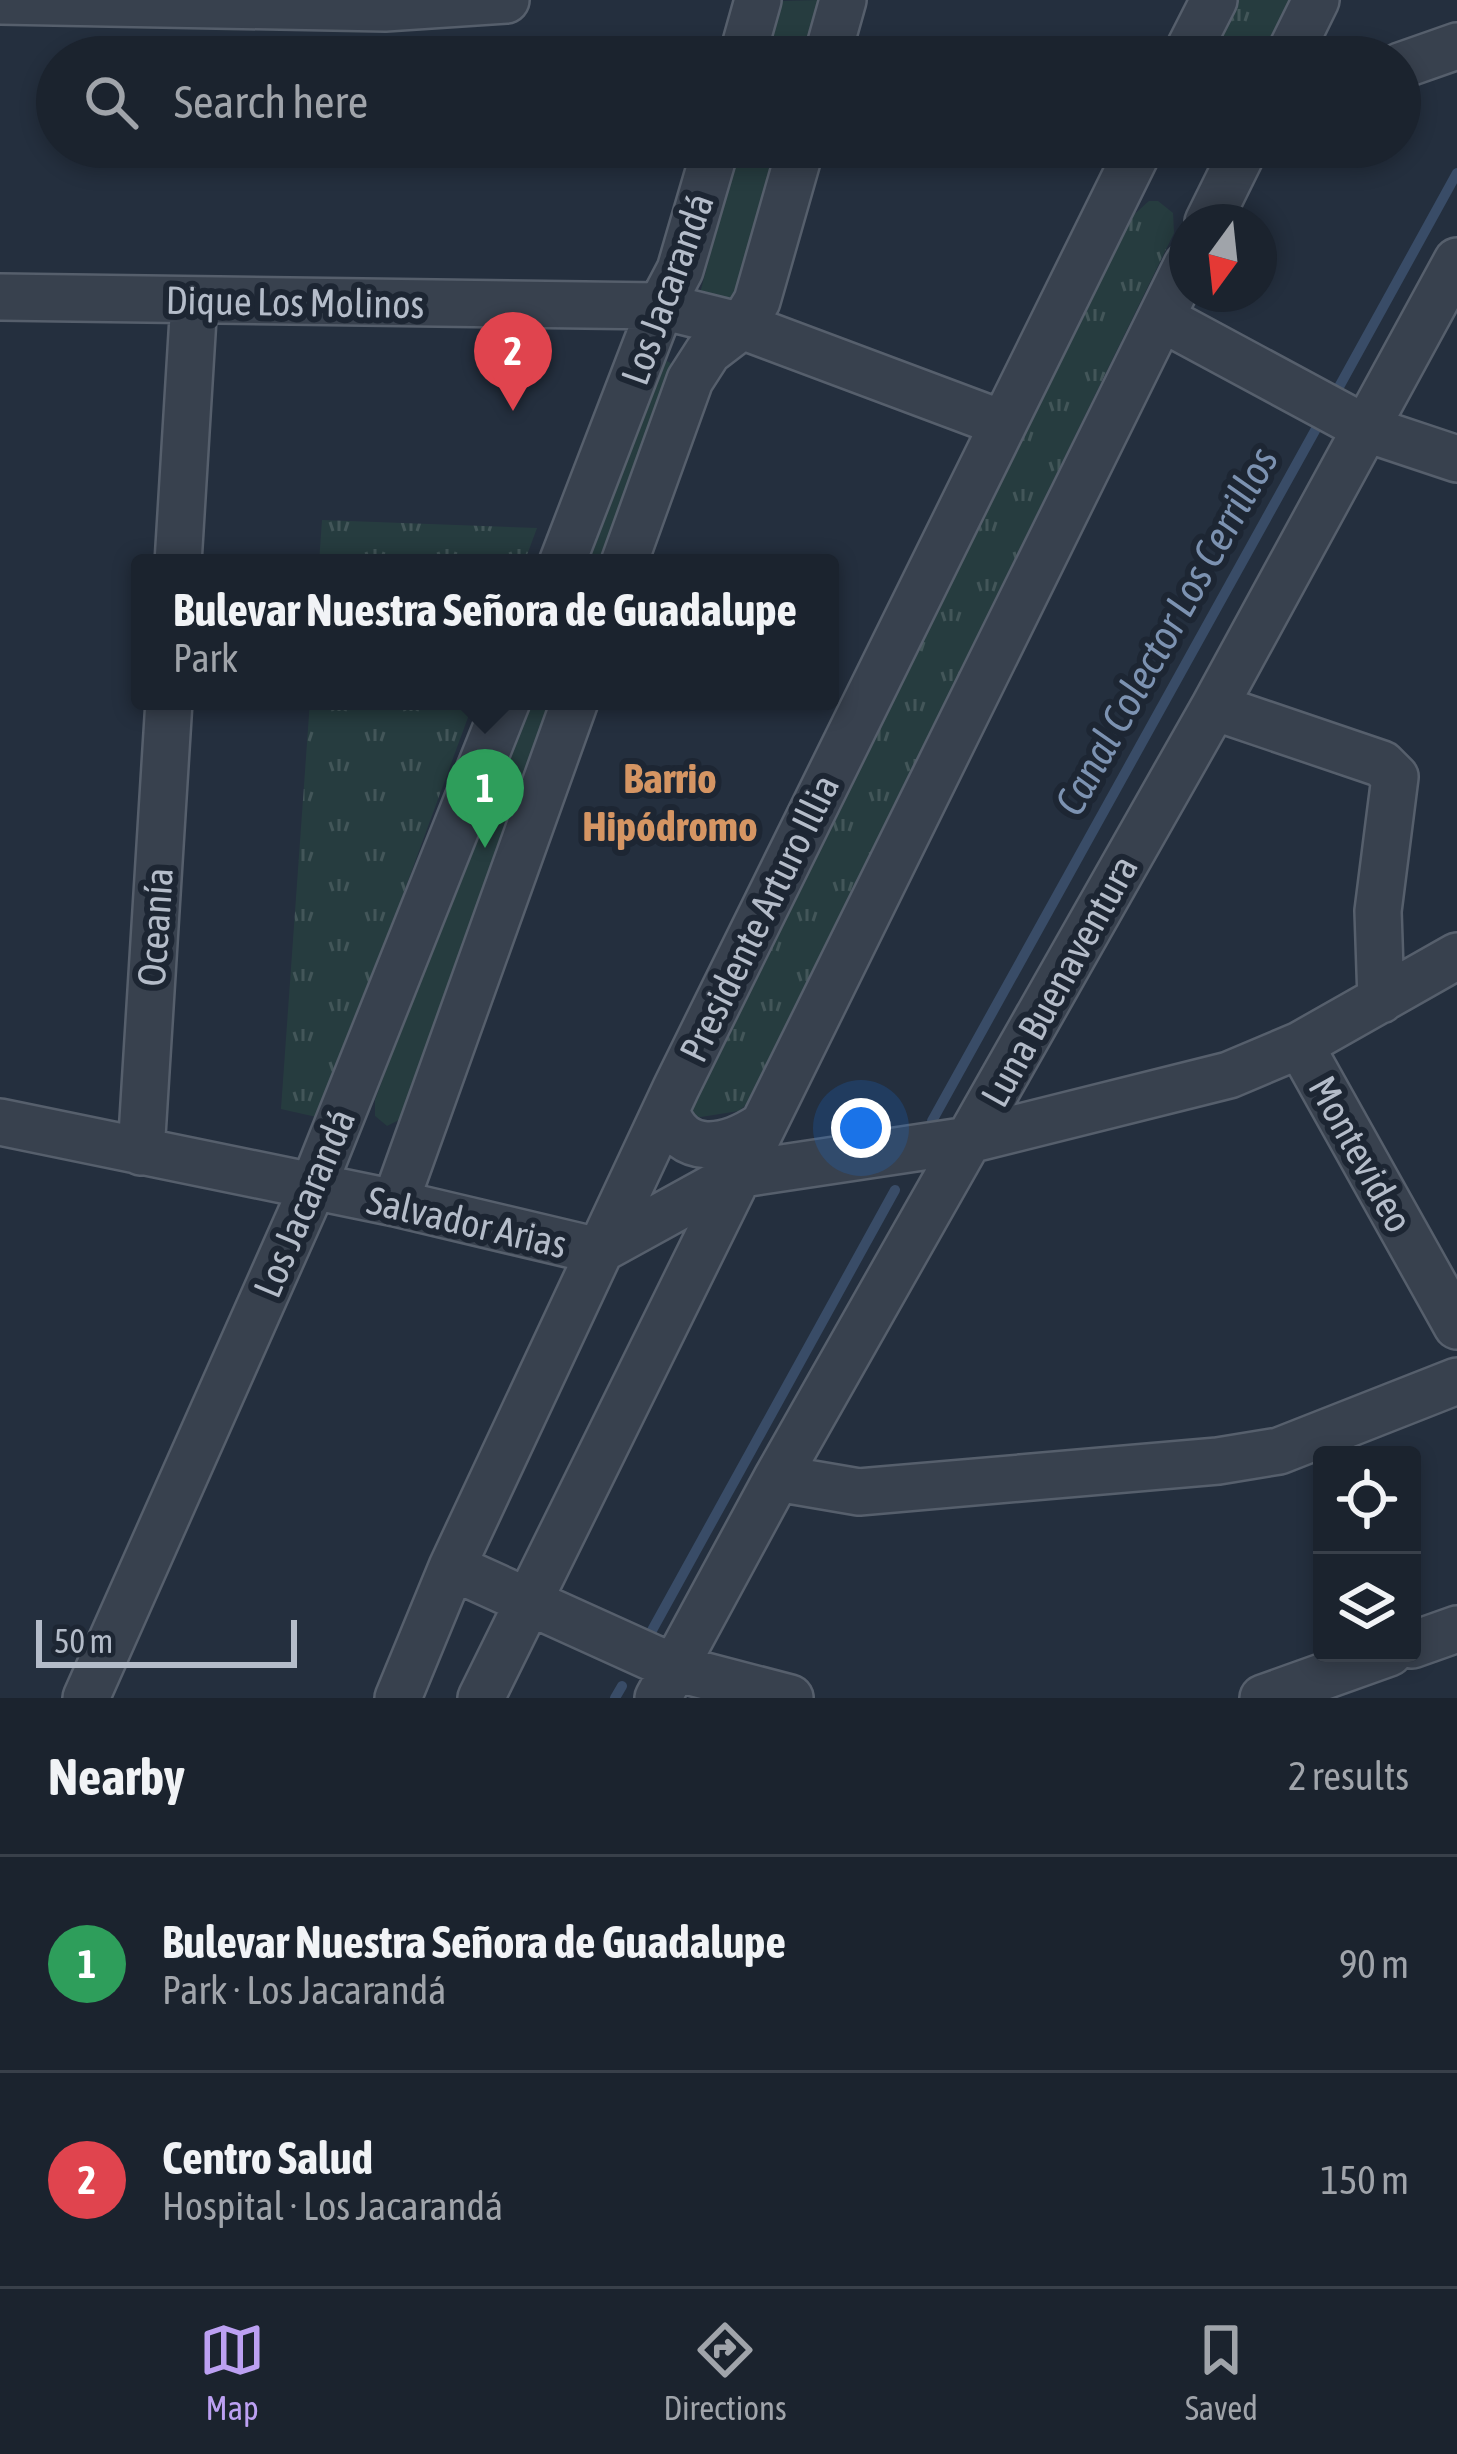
<!DOCTYPE html>
<html lang="en">
<head>
<meta charset="utf-8">
<style>
	body { margin:0; font-family:"Asap Condensed",sans-serif; background:#242b36; color:#f1f3f6 }
	.controls { position:absolute; right:36px; bottom:36px; display:grid; overflow:hidden; border-radius:12px; box-shadow:0 6px 18px #0003 }
	.controls button { width:108px; height:108px; display:grid; place-items:center; padding:0; border:0; border-bottom:3px solid #39404a; background:#1b232e; color:#f1f3f6; font:60px sans-serif }
	.compass { position:absolute; left:1169px; top:204px; width:108px; height:108px; border-radius:50%; background:#1b232e; box-shadow:0 6px 18px #0003; rotate:195deg }
	.scale { position:absolute; left:36px; bottom:30px; width:261px; box-sizing:border-box; padding-left:12px; border:6px solid #b4bcc9; border-top:0; font-size:33px; line-height:42px; white-space:nowrap; color:#b4bcc9; -webkit-text-stroke:9px #1d2633; paint-order:stroke }
	.you { position:absolute; left:861px; top:1128px; width:42px; height:42px; margin:-30px; border:9px solid #fff; border-radius:50%; background:#1a73e8; box-shadow:0 0 0 18px #1a73e833 }
	.badge { display:grid; place-items:center; width:78px; height:78px; border-radius:50%; background:#bca0f2; color:#fff; font-size:39px; font-weight:700 }
	.pin { position:absolute; translate:-50% -99px; filter:drop-shadow(0 3px 6px #0008) }
	.pin::after { content:''; position:absolute; top:63px; width:42px; height:36px; background:inherit; clip-path:polygon(0 0,100% 0,50% 100%) }
	.popup { position:absolute; left:131px; top:554px; width:708px; height:156px; box-sizing:border-box; display:grid; place-content:center; border-radius:12px; background:#1b232e; filter:drop-shadow(0 3px 9px #0005); font-size:39px; white-space:nowrap; color:#a0a4aa }
	.popup b { font-size:45px; color:#f1f3f6 }
	.popup::after { content:''; position:absolute; left:50%; top:100%; margin-left:-24px; border:24px solid transparent; border-top-color:#1b232e }
	.list { margin:0; padding:0; list-style:none }
	h2 { display:flex; justify-content:space-between; align-items:center; height:156px; margin:0; padding:0 48px; font-size:51px }
	h2 small { font-size:39px; font-weight:400; color:#a0a4aa }
	.list li { display:grid; grid-template-columns:78px 1fr auto; gap:36px; align-items:center; box-sizing:border-box; height:216px; padding:0 48px; border-top:3px solid #39404a }
	.list b { display:block; font-size:45px; white-space:nowrap }
	.list p { margin:0; font-size:39px; white-space:nowrap; color:#a0a4aa }
	.list em { font-size:39px; font-style:normal; color:#a0a4aa }
	.icon { flex:none; width:66px; height:66px; fill:none; stroke:currentColor; stroke-width:2; stroke-linecap:round; stroke-linejoin:round }
	.map { position:relative; flex:none; width:1457px; height:1698px; overflow:hidden }
	.search { position:absolute; background:#1b232e; box-shadow:0 6px 18px #0003; left:36px; right:36px; top:36px; height:132px; display:flex; align-items:center; gap:30px; box-sizing:border-box; padding:0 42px; border-radius:66px; color:#a0a4aa; font-size:45px }
	.sheet { height:588px; background:#1b232e }
	nav { display:flex; justify-content:space-around; align-items:center; box-sizing:border-box; height:168px; border-top:3px solid #39404a; background:#1b232e; font-size:33px; color:#a0a4aa }
	nav a { display:grid; justify-items:center; gap:6px }
	nav .on { color:#bca0f2 }
	.map>svg:first-child { display:block }
	.grass { fill:url(#grass-tufts) }
	.park { fill:#263c3f }
	.lines { fill:none; stroke-linecap:round; stroke-linejoin:round }
	.stream { stroke:#394c67; stroke-width:10 }
	.minor-casing { stroke:#565f6c; stroke-width:50 }
	.minor { stroke:#38414e; stroke-width:45 }
	.labels { text-anchor:middle; dominant-baseline:central; stroke-width:12; stroke-linejoin:round; paint-order:stroke }
	.street-label { font-size:39px; fill:#b4bcc9; stroke:#1d2633 }
	.water-label { font-size:42px; font-style:italic; fill:#7c92b1; stroke:#1d2633 }
	.neighbourhood-label { font-size:42px; font-weight:bold; fill:#d59563; stroke:#1d2633 }
</style>
</head>
<body>
<div class="map">
<svg width="1457" height="1698" viewBox="0 0 1457 1698">
	<defs>
		<pattern id="grass-tufts" width="24" height="20" patternUnits="userSpaceOnUse" patternTransform="scale(3)"><rect width="24" height="20" fill="#263c3f"/><path d="M3 7l-1-3M5 7V3M7 7l1-3M15 17l-1-3M17 17v-4M19 17l1-3" fill="none" stroke="#435659"/></pattern>
	</defs>
	<rect width="100%" height="100%" fill="#242f3e"/>
	<!-- grass -->
	<path class="grass" d="M1236 0H1291L1262 57H1217V39Z
		M1149 201H1158L1173 213 1174 233 751 1100 739 1111 694 1118 689 1110 693 1102 1129 219Z
		M322 520 537 528 524 563H319Z
		M310 701H474L321 1118 281 1109Z"/>
	<!-- park -->
	<path class="park" d="M818 0 822 6 807 57H765L783 1Z
		M739 147H781L734 305 700 293Z
		M667 361 676 366 606 563H579L594 549 661 365Z
		M522 701H555L403 1118 387 1126 375 1116V1100Z"/>
	<g class="lines">
		<!-- stream -->
		<path class="stream" d="M1334 396 1457 173
			M932 1121 1322 418
			M650 1634 895 1190
			M615 1698 622 1686"/>
		<!-- minor casing -->
		<g class="minor-casing">
			<path id="minor" d="M0 1 385 8 506 0
				M742 57 758 0
				M827 57 843 0
				M1185 57 1214 0
				M1288 57 1316 0
				M1400 66 1457 46
				M1208 222 1245 147
				M0 297 661 306 742 326 1001 423
				M1161 318 1367 429 1457 459
				M178 563 194 301
				M562 563 661 306 680 270 716 147
				M624 563 690 380 708 352 742 326 757 301 801 147
				M1214 707 1382 764 1395 777 1378 911 1381 1000
				M1300 1045 1457 1326
				M666 1111C682 1158 726 1149 760 1127
				M0 1122 395 1203 598 1251 736 1175 969 1140 1229 1075 1300 1045 1457 956
				M141 1152 169 701
				M395 1203 575 701
				M777 1478 859 1492 1218 1461 1279 1451 1457 1381
				M452 1567 675 1668 790 1698
				M1412 1645 1457 1629
				M86 1698 312 1189 507 701
				M398 1698 452 1567 676 1088 1140 147
				M481 1698 1187 265
				M658 1698 777 1478 1214 707 1457 261
				M1263 1698 1389 1653"/>
		</g>
		<!-- minor -->
		<use href="#minor" class="minor"/>
	</g>
	<g class="labels">
		<!-- street labels -->
		<g class="street-label">
			<text transform="translate(667 289) rotate(-70)">Los Jacarandá</text>
			<text transform="translate(295 302) rotate(1)">Dique Los Molinos</text>
			<text transform="translate(759 918) rotate(-64)">Presidente Arturo Illia</text>
			<text transform="translate(155 927) rotate(-86)">Oceanía</text>
			<text transform="translate(1059 981) rotate(-61)">Luna Buenaventura</text>
			<text transform="translate(1361 1154) rotate(61)">Montevideo</text>
			<text transform="translate(304 1203) rotate(-67)">Los Jacarandá</text>
			<text transform="translate(467 1222) rotate(13)">Salvador Arias</text>
		</g>
		<!-- water labels -->
		<g class="water-label">
			<text transform="translate(1166 631) rotate(-61)">Canal Colector Los Cerrillos</text>
		</g>
		<!-- neighbourhood labels -->
		<g class="neighbourhood-label">
			<text x="670" y="778">Barrio<tspan x="670" dy="48">Hipódromo</tspan></text>
		</g>
	</g>
</svg>
<div class="controls">
<button><svg class="icon" aria-label="locate" viewBox="0 0 24 24"><circle cx="12" cy="12" r="6"/><path d="M12 2v4M12 18v4M2 12h4M18 12h4"/></svg></button>
<button><svg class="icon" aria-label="layers" viewBox="0 0 24 24"><path d="M12 4l9 5-9 5-9-5zM3 14l9 5 9-5"/></svg></button>
</div>
<svg class="compass" viewBox="-18 -18 36 36"><path d="M0-13l5 13h-10z" fill="#e53935"/><path d="M0 13l5-13h-10z" fill="#a0a4aa"/></svg>
<div class="scale">50 m</div>
<div class="you"></div>
<div class="pin badge" style="left:485px;top:848px;background:#2e9e5b">1</div>
<div class="popup"><b>Bulevar Nuestra Señora de Guadalupe</b>Park</div>
<div class="pin badge" style="left:513px;top:411px;background:#e0444e">2</div>
<div class="search"><svg class="icon" aria-label="search" viewBox="0 0 24 24"><circle cx="10" cy="10" r="6"/><path d="M15 15l6 6"/></svg>Search here</div>
</div>
<section class="sheet">
<h2>Nearby<small>2 results</small></h2>
<ul class="list">
<li><span class="badge" style="background:#2e9e5b">1</span><div><b>Bulevar Nuestra Señora de Guadalupe</b><p>Park · Los Jacarandá</p></div><em>90 m</em></li>
<li><span class="badge" style="background:#e0444e">2</span><div><b>Centro Salud</b><p>Hospital · Los Jacarandá</p></div><em>150 m</em></li>
</ul>
</section>
<nav>
<a class="on"><svg class="icon" aria-label="map" viewBox="0 0 24 24"><path d="M3 6l6-2 6 2 6-2v14l-6 2-6-2-6 2zM9 4v14M15 6v14"/></svg>Map</a>
<a><svg class="icon" aria-label="directions" viewBox="0 0 24 24"><path d="M12 3l9 9-9 9-9-9zM9 14v-3h6M13 9l2 2-2 2"/></svg>Directions</a>
<a><svg class="icon" aria-label="saved" viewBox="0 0 24 24"><path d="M7 4h10v16l-5-4-5 4z"/></svg>Saved</a>
</nav>
</body>
</html>
